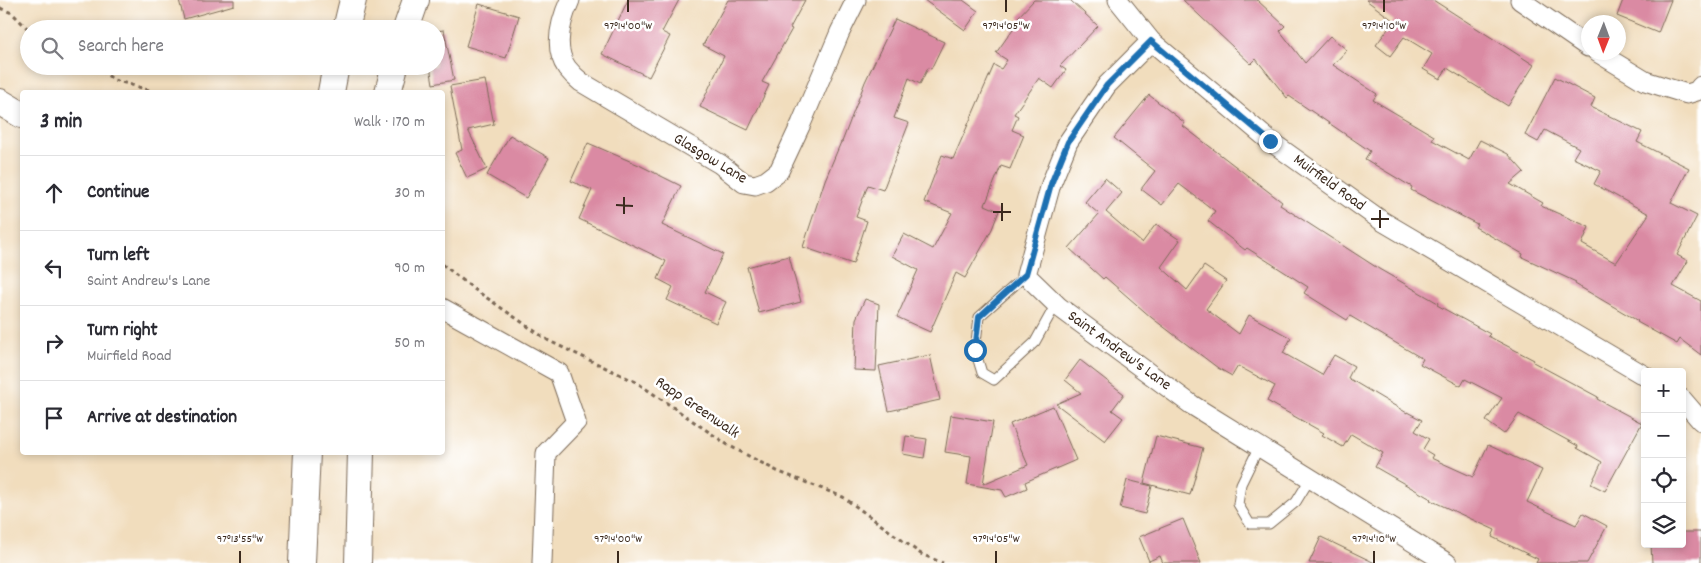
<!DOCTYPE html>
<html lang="en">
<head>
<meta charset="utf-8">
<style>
	body { margin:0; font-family:Dekko,sans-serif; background:#f2f2f3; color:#2b2b33 }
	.controls { position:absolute; right:15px; bottom:15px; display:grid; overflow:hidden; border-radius:5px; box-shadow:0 2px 8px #0003 }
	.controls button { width:45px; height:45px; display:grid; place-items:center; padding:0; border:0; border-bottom:1px solid #e1e1e2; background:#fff; color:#2b2b33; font:25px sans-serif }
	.compass { position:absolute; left:1581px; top:15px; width:45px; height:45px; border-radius:50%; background:#fff; box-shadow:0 2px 8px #0003; rotate:181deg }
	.stop { position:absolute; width:15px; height:15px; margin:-11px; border:4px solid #1f6fb2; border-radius:50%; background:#fff }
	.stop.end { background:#1f6fb2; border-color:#fff; box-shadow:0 1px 5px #0008 }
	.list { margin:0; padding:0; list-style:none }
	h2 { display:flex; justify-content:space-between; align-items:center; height:65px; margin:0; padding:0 20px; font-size:21px }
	h2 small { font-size:16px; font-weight:400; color:#7c7c81 }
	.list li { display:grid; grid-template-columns:32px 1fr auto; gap:15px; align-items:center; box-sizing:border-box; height:75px; padding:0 20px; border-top:1px solid #e1e1e2 }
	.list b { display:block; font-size:19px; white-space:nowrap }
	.list p { margin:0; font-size:16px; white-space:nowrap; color:#7c7c81 }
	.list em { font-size:16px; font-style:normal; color:#7c7c81 }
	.icon { flex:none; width:28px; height:28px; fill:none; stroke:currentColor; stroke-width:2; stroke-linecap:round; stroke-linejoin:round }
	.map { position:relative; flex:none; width:1701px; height:563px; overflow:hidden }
	.search { position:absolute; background:#fff; box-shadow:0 2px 8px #0003; left:20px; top:20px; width:425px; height:55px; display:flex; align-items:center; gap:12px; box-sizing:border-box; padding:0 18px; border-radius:28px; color:#7c7c81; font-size:19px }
	.panel { position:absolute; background:#fff; box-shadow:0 2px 8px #0003; left:20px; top:90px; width:425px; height:365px; border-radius:5px }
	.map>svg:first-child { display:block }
	.building { fill:#da8aa3 }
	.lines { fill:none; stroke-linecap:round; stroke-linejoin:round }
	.service-casing { stroke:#7b6956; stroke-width:11 }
	.minor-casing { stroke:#7b6956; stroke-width:21 }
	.secondary-casing { stroke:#7b6956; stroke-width:28 }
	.path { stroke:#7b6956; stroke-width:3; stroke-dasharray:4 4; stroke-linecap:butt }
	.service { stroke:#fff; stroke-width:9 }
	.minor { stroke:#fff; stroke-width:19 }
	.secondary { stroke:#fff; stroke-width:26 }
	.route { stroke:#1f6fb2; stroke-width:6 }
	.ticks { fill:none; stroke:#3b2a1e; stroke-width:2 }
	.labels { text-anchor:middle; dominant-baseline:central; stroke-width:5; stroke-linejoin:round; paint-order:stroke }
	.street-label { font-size:16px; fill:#3b2a1e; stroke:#fff }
	.ticks-label { font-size:12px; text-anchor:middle; fill:#3b2a1e; stroke:#fff; stroke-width:5; stroke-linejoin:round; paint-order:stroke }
</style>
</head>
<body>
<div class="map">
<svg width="1701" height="563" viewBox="0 0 1701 563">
	<rect width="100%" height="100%" fill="#fff"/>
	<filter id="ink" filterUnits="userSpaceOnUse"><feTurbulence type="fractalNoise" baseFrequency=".02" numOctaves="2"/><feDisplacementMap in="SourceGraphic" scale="10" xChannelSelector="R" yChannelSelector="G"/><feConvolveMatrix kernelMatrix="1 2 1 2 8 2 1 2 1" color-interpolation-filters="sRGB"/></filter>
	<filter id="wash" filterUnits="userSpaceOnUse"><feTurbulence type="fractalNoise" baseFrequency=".0096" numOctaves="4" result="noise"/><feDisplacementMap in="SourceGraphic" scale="20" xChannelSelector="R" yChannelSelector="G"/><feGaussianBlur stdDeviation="1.12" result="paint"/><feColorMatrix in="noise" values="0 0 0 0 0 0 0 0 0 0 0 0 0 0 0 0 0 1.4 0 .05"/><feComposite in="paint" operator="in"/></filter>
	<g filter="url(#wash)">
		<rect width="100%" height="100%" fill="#f1ddbd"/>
		<g id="blocks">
			<!-- building -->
			<path class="building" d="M179 0H234V5L184 19Z
				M628 0H679L662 32 670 36 649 77 602 54Z
				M728 0H805L790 28 792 29 762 82 769 85 748 130 700 107 724 56 703 45Z
				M924 0H963L978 11 965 30Z
				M1034 0H1070L1098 26 1060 66 1066 70 1053 88 1039 78 1014 114 1018 116 1012 130 1024 135 1010 169 1001 166 985 205 999 211 992 229 965 278 956 273 930 332 897 317 918 270 892 256 904 234 933 249 952 213 924 202 942 155 953 159 994 65 1001 69 1007 60 996 53 1020 19 1018 17Z
				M1183 0H1257L1285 26 1280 31 1305 63 1330 36 1347 50 1333 65 1377 94 1373 100 1434 136 1432 140 1469 160 1480 140 1508 154 1524 172 1510 184 1543 203 1541 206 1589 227 1582 244 1616 263 1649 214 1594 184 1601 171 1573 158 1579 148 1545 130 1538 142 1525 135 1555 77 1595 98 1591 107 1642 132 1637 142 1689 168 1671 203 1697 216 1677 255 1688 261 1673 286 1701 301V355L1680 339 1677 344 1637 322 1638 321 1575 284 1576 282 1522 257 1523 254 1475 227 1477 224 1411 190 1412 187 1365 159 1370 151 1289 96 1287 98 1256 59 1251 64Z
				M1366 0H1433L1534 65 1508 106 1447 68 1440 79 1423 69 1432 54 1404 37 1390 56 1376 45 1394 21Z
				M1623 0H1671L1658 33 1617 16Z
				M479 4 519 16 506 58 466 46Z
				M895 19 944 42 931 69 928 68 920 84 909 78 894 118 909 123 883 190 868 185 856 217 867 221 853 264 803 247 825 180 841 142H842L865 82Z
				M444 30 454 80 433 84 430 66H436V31Z
				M485 80 494 124 468 130 487 169 467 178 455 153 462 150 450 86Z
				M1149 95 1185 123 1183 126 1282 202 1280 205 1379 269 1438 303 1437 305 1490 334 1488 336 1534 360 1533 362 1598 397 1597 399 1642 423 1605 491 1591 484 1602 462 1577 448 1578 446 1519 414 1504 434 1486 421 1502 398 1465 379 1461 386 1420 364 1423 359 1350 316 1347 320 1304 293 1308 287 1247 248 1245 250 1208 221 1215 211 1179 184 1162 205 1141 189 1155 171 1114 138Z
				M510 135 549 158 526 198 487 175Z
				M588 143 639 165 681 186 662 225 723 254 705 292 726 302 716 323 667 300 673 287 658 279 666 261 579 219 592 190 571 181Z
				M1105 178 1122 193 1106 212 1142 243 1156 224 1180 240 1161 267 1187 290 1204 266 1226 281 1206 309 1239 334 1249 315 1291 338 1283 353 1322 375 1334 355 1354 366 1348 378 1407 413V412L1422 420 1415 431 1429 439 1423 449 1433 455 1431 458 1473 477 1488 445 1542 470 1527 502 1576 525 1583 513 1607 526 1587 563H1536L1538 559 1492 537 1495 530 1430 500 1431 499 1375 467 1383 453 1351 434 1343 447 1322 435 1324 433 1267 401 1275 386 1238 366 1232 376 1218 368 1152 318 1105 277 1103 279 1069 248 1099 214 1085 202Z
				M789 256 801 302 759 313 747 267Z
				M865 299 879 304 876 371 854 370 856 319Z
				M930 355 940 400 889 411 879 366Z
				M1080 360 1124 394 1112 410 1123 418 1105 441 1056 404 1081 393 1065 380Z
				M1053 406 1076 460 1025 482 1027 488 1006 497 1002 490 967 484 971 456 945 452 951 415 993 422 983 484 1028 465 1010 424Z
				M906 436 927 439 924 458 903 454Z
				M1156 436 1203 448 1190 495 1144 483Z
				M1127 480 1152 486 1145 514 1120 508Z
				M1183 519 1201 563H1163L1160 556 1149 561 1139 537Z
				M1682 532H1701V563H1652L1651 544H1682Z
				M1321 537 1375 563H1309Z"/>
		</g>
	</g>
	<g filter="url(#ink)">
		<use href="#blocks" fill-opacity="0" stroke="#7b6956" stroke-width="1"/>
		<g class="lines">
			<!-- service casing -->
			<g class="service-casing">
				<path id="service" d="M1026 275 979 317 975 350 982 373 994 380 1035 342 1056 304
					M1259 447 1241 484 1238 504 1250 524H1269L1296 502 1310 479"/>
			</g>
			<!-- minor casing -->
			<g class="minor-casing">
				<path id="minor" d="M570 0C561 20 553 48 567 68 571 73 576 78 581 82L720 164 744 183 755 185 766 181 779 171 801 124 840 32 856 0
					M1118 0 1151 41 1270 141 1382 221 1645 376
					M1520 0 1588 47
					M1151 41 1107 85 1068 142 1051 184 1026 275 1059 307 1192 405 1447 563
					M1597 52 1645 81 1687 94 1697 91 1701 86
					M442 308 559 373 576 422 546 453 542 563
					M1682 399 1701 421"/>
			</g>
			<!-- secondary casing -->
			<g class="secondary-casing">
				<path id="secondary" d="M346 29 353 0
					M406 29 416 0
					M331 92 336 66
					M388 92 395 66
					M0 102 22 115
					M302 563 307 452
					M358 563 361 452"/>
			</g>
			<!-- path -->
			<path class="path" d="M0 8 12 13 29 30
				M95 66 114 80 156 92
				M442 264 474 289 549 341 636 382 728 445 777 471 843 497 921 554 943 563"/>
			<!-- service -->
			<use href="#service" class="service"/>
			<!-- minor -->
			<use href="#minor" class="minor"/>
			<!-- secondary -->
			<use href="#secondary" class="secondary"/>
		</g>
	</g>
	<g class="lines" filter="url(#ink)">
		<!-- route -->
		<path class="route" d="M975 350 979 317 1026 274 1051 184 1068 142 1107 85 1151 41 1270 141"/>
	</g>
	<!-- ticks -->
	<path class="ticks" d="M628 12V0M1006 12V0M1384 12V0M616 205 633 206M993 212H1011M624 214V197M1371 219H1389M1002 221V203M1380 228V210M240 563V551M618 563V551M996 563V551M1374 563V551"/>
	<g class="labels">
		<!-- street labels -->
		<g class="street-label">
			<text transform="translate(710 159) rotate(31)">Glasgow Lane</text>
			<text transform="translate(1329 183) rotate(36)">Muirfield Road</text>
			<text transform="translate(1119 351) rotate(36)">Saint Andrew's Lane</text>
			<text transform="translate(697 408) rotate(34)">Rapp Greenwalk</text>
		</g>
	</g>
	<g class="ticks-label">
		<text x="628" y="29">97°14'00"W</text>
		<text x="1006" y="29">97°14'05"W</text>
		<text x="1384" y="29">97°14'10"W</text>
		<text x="240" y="542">97°13'55"W</text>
		<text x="618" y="542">97°14'00"W</text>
		<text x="996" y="542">97°14'05"W</text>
		<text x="1374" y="542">97°14'10"W</text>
	</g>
</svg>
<div class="controls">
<button>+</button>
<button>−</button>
<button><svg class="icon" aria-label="locate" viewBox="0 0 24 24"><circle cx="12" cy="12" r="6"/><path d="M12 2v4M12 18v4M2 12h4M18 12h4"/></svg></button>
<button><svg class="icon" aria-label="layers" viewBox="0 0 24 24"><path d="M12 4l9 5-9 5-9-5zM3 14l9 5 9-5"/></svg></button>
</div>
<svg class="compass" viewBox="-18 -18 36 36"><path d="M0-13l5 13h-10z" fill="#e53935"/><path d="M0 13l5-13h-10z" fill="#7c7c81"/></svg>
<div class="stop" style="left:975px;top:350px"></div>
<div class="stop end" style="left:1270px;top:141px"></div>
<div class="search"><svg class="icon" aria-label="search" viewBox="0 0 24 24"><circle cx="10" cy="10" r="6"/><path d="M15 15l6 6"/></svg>Search here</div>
<section class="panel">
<h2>3 min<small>Walk · 170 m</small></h2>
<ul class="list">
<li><svg class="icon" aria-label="ahead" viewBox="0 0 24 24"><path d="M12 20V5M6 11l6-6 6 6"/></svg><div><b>Continue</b></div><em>30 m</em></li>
<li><svg class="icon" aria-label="left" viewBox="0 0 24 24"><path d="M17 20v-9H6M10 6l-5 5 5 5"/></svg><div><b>Turn left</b><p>Saint Andrew's Lane</p></div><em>90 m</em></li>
<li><svg class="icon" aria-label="right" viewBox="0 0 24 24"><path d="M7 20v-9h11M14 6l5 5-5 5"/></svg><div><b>Turn right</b><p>Muirfield Road</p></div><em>50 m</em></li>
<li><svg class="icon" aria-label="arrive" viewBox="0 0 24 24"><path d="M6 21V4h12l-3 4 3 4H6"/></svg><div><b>Arrive at destination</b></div></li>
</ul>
</section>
</div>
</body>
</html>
